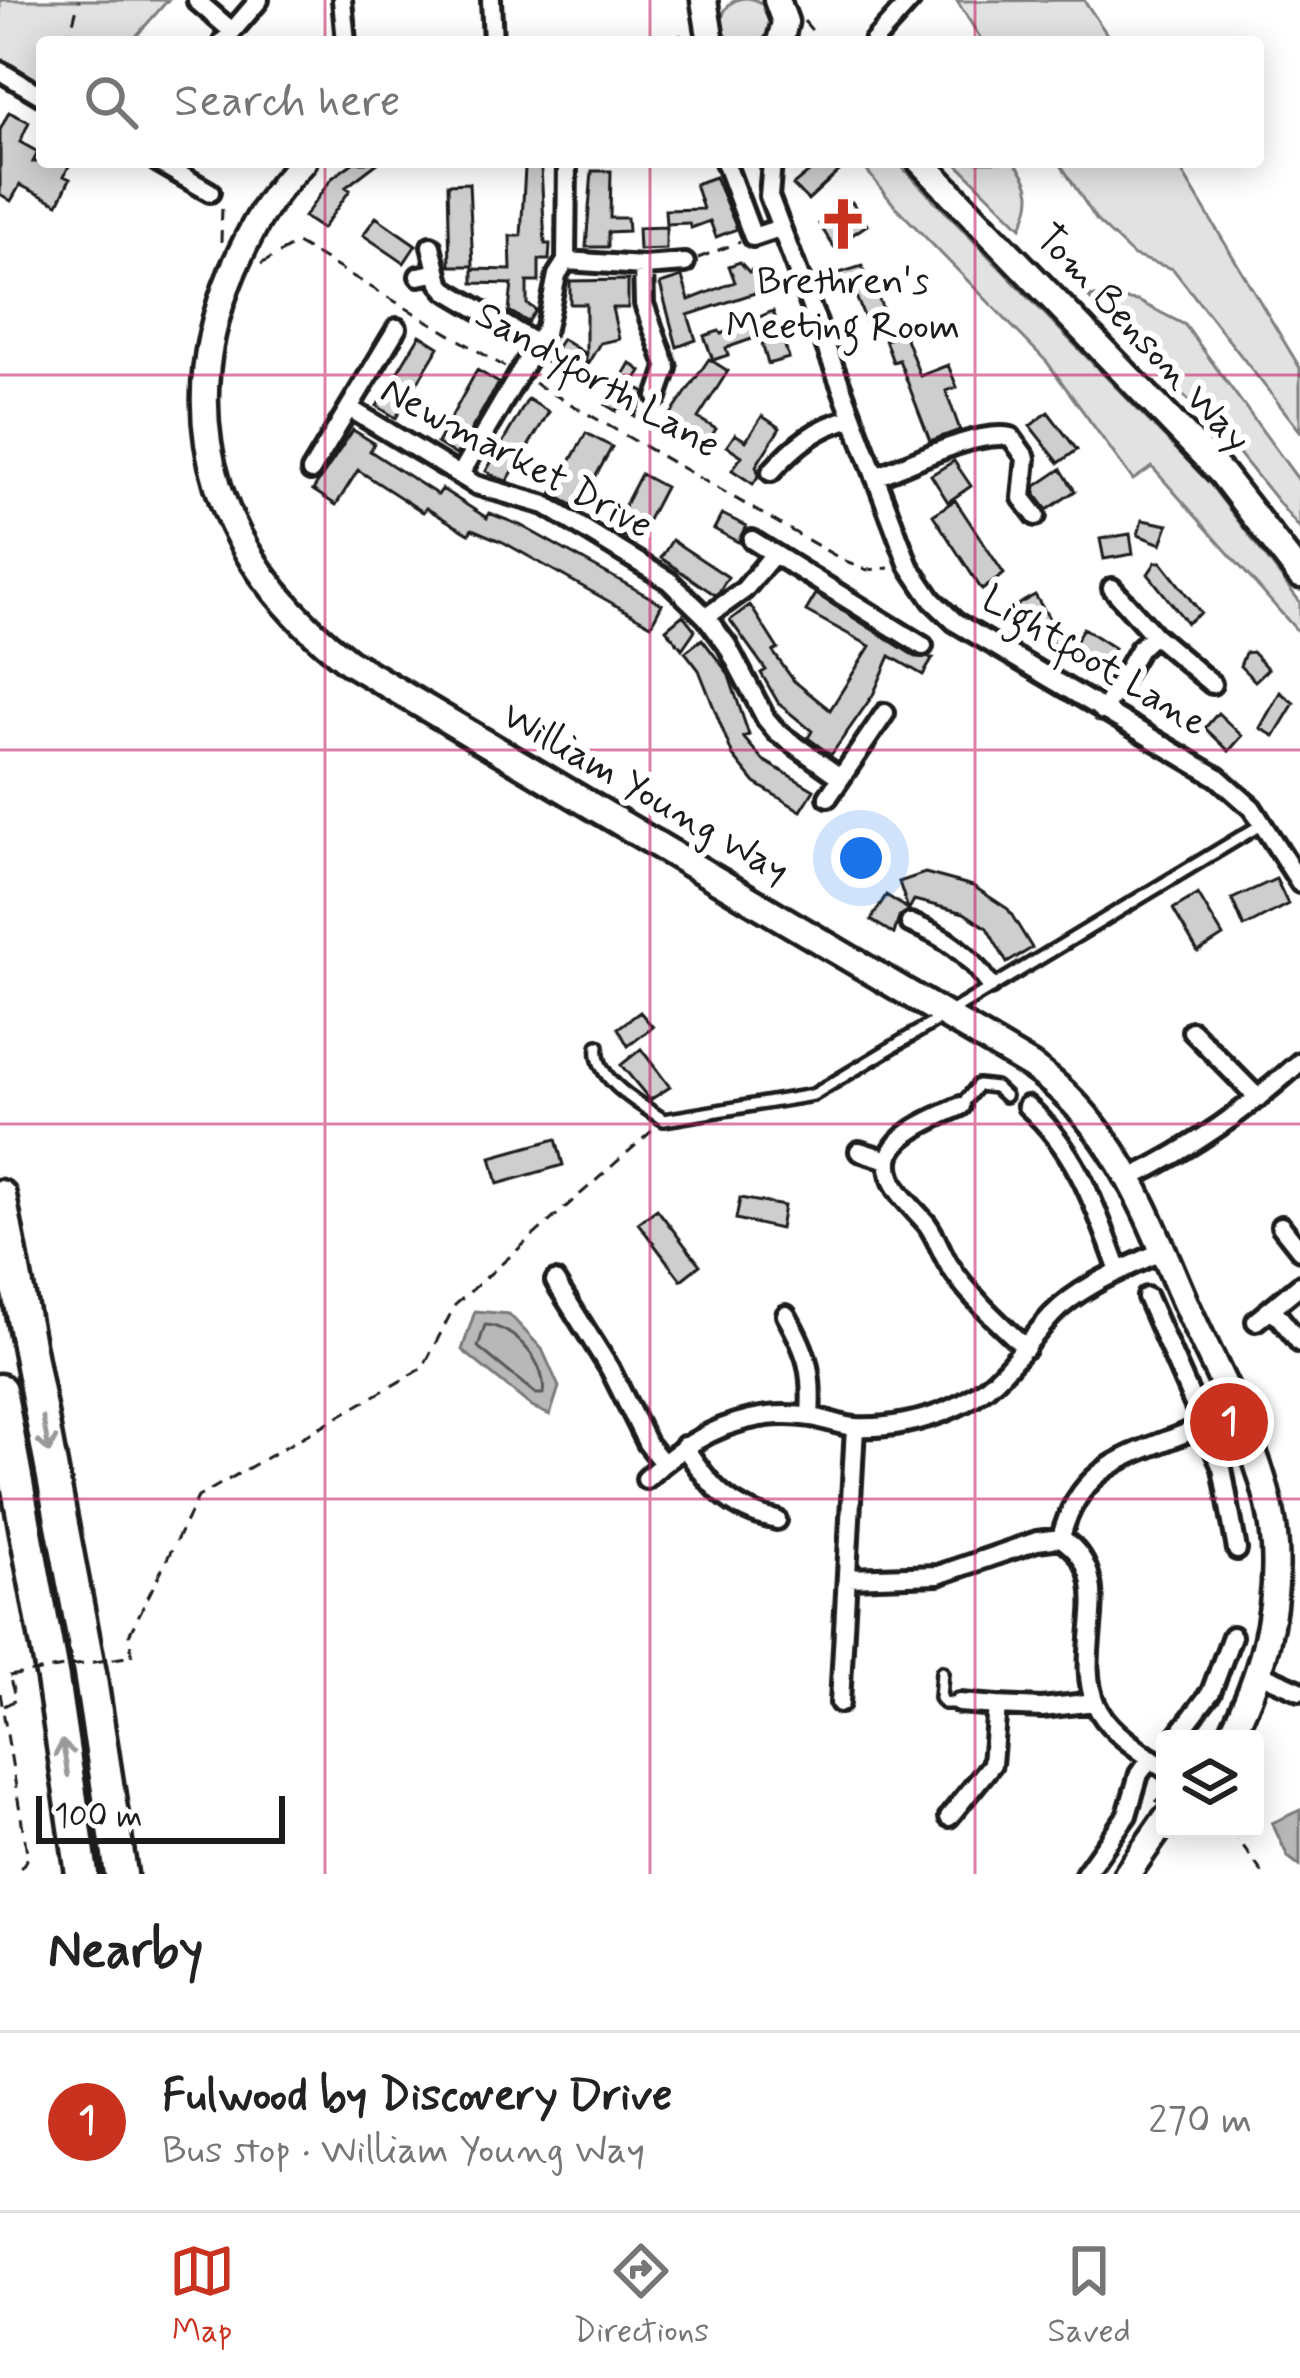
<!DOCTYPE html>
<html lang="en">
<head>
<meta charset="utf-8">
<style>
	body { margin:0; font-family:Mynerve,sans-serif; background:#f6f6f6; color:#222 }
	.controls { position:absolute; right:36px; bottom:36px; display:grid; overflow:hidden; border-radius:12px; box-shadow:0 6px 30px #0003 }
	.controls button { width:108px; height:108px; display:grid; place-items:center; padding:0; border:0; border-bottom:3px solid #e0e0e0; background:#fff; color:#222; font:60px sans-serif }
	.scale { position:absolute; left:36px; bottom:30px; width:249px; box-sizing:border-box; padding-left:12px; border:6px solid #1c1c1c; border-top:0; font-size:33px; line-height:42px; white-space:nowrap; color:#1c1c1c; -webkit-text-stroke:9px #fff; paint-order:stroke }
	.you { position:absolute; left:861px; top:858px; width:42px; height:42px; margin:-30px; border:9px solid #fff; border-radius:50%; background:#1a73e8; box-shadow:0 0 0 18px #1a73e833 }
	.badge { display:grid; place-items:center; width:78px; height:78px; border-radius:50%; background:#c8321e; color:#fff; font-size:39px; font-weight:700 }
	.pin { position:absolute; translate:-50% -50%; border:6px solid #fff; box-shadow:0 3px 12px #0006 }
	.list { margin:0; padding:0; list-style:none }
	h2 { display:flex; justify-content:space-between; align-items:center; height:156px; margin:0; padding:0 48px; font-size:51px }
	h2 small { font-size:39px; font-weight:400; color:#767676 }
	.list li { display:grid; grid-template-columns:78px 1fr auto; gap:36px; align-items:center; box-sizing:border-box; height:180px; padding:0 48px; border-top:3px solid #e0e0e0 }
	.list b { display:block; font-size:45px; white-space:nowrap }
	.list p { margin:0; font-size:39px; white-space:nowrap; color:#767676 }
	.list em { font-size:39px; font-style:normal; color:#767676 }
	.icon { flex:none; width:66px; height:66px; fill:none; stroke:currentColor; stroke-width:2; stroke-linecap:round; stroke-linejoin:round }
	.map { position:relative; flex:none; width:1300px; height:1874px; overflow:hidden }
	.search { position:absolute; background:#fff; box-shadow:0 6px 30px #0003; left:36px; right:36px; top:36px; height:132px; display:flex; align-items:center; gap:30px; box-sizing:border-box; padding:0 42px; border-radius:12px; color:#767676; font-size:45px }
	.sheet { height:336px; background:#fff }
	nav { display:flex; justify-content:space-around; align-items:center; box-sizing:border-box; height:168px; border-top:3px solid #e0e0e0; background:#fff; font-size:33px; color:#767676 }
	nav a { display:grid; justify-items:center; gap:6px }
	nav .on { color:#c8321e }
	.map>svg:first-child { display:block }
	.green { fill:#e2e2e2; stroke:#7f7f7f; stroke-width:3 }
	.water { fill:#b8b8b8; stroke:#7a7a7a; stroke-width:3 }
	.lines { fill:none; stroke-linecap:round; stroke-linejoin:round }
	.shore { stroke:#5a5a5a; stroke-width:3 }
	.building { fill:#cecece; stroke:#1c1c1c; stroke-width:3 }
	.lane-casing { stroke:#1c1c1c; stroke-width:18 }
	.street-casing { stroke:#1c1c1c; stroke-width:26 }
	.secondary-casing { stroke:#1c1c1c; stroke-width:33 }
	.highway-casing { stroke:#1c1c1c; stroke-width:39 }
	.path { stroke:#1c1c1c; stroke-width:3; stroke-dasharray:12 9; stroke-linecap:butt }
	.lane { stroke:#fff; stroke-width:9 }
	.street { stroke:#fff; stroke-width:16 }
	.secondary { stroke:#fff; stroke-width:24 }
	.highway { stroke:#fff; stroke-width:30 }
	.path-bridge { stroke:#1c1c1c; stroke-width:3; stroke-dasharray:12 9; stroke-linecap:butt }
	.oneway { stroke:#999 }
	.grid { fill:none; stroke:#c2185b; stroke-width:3; stroke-opacity:0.55 }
	.labels { text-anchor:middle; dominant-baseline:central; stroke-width:12; stroke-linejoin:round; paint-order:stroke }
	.poi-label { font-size:39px; fill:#1c1c1c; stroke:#fff }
	.street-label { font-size:39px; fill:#1c1c1c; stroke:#fff }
</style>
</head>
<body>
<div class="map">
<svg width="1300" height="1874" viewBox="0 0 1300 1874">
	<rect width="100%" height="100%" fill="#fff"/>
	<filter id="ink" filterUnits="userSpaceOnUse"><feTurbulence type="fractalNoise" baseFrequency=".00833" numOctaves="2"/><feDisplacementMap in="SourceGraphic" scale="24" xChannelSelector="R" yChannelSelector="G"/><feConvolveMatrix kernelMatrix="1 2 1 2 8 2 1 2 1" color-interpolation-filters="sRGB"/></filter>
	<g filter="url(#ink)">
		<!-- green -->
		<path class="green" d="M722 22a24 24 0 1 1 48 0a24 24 0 1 1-48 0Z
			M0 0H168L131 42H42V96L0 70Z
			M1084 0 1112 42H983L957 1Z
			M860 162H897L1210 484 1300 602V634L1152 467 1133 480 1047 362 894 205Z
			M955 162H1014C1034 184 1034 201 1021 227Z
			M1059 162H1176L1300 368V431L1173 269 1134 256 1097 221Z
			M1087 296 1138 301 1185 325 1300 482V529L1233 446Z"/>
		<!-- water -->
		<path class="water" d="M475 1311 509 1314 542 1349 559 1387 550 1415 532 1407 462 1350Z
			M1300 1810V1866L1288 1857 1272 1823Z"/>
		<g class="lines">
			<!-- shore -->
			<path class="shore" d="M485 1325C515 1326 548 1365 543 1394H536L478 1347Z"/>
		</g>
		<!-- building -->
		<path class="building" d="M9 112 29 122 20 142 38 152 33 162H71L64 176 70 179 58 204 20 185 11 201 0 194V130Z
			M354 162H379L346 187 350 190 322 229 304 217 332 178Z
			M821 162H849L808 200 793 185Z
			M541 167 545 244H550L549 260H539V282H527V304L536 310 528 322 509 311 512 284 473 283V269L511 270 510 236H521L525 168Z
			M592 171H611L610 218H627L628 231 608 232V247H586Z
			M715 177 737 229 716 237 710 221 691 228 689 223 666 224 665 210 703 209 695 184Z
			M469 183 473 266H450L448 184Z
			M852 202 867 225 834 247 819 224Z
			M376 217 416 245 404 263 363 235Z
			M666 227V249L639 250 638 228Z
			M740 262 749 272 756 267 764 290 688 315 696 340 677 347 660 284 682 277 689 300 735 282 729 266Z
			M862 266 873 297 877 295 886 317 867 324 854 291 845 294 839 279V273Z
			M628 280V308H612L619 339 600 343 586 367V304H570V281Z
			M773 311 789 358 768 364 760 336 726 348 728 355 713 360 704 336 719 331 721 334Z
			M904 333 920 376 948 365 957 387 946 391 960 430 930 441 899 360 893 362 885 340Z
			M420 335 439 347 396 418 377 406Z
			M562 339 584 353 570 376 547 362Z
			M709 359 728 371 698 418 716 429 708 441 691 430 684 443 661 429Z
			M630 363 641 371 632 385 645 392 635 416 619 406 616 411 606 405Z
			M477 370 499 383 456 455 437 443Z
			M528 399 549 412 507 481 498 478 486 471Z
			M1048 412 1077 450 1059 463 1030 426Z
			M762 416 780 428 756 466 759 475 753 484 732 470 742 456 727 446 735 434 746 441Z
			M353 430 374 443 370 451 438 495 442 489 487 518 489 513 520 525 662 604 651 625 503 542 472 529 469 534 426 508 423 512 358 470 336 505 313 490Z
			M586 433 612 447 578 508 552 494Z
			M954 461 971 486 948 502 931 475Z
			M1061 469 1075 491 1047 510 1035 494 1036 486Z
			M641 474 665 487 636 543 612 530Z
			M955 500 1004 574 982 590 933 515Z
			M722 514 746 526 738 542 714 529Z
			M1142 520 1168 525 1161 544 1138 535Z
			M1130 534 1133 554 1104 559 1100 539Z
			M672 540 728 577 719 592 715 595 661 558Z
			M1156 562H1161L1201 613 1187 623 1148 574Z
			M816 594 916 657 933 658 923 675 890 656 873 695 831 755 808 738 812 731 779 704 761 673 766 670 730 620 750 605 778 649 773 652 794 681 830 710 870 646 806 611Z
			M1035 595 1055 628 1076 640 1083 628 1114 648 1103 665 1096 661 1090 671 1077 663 1080 660 1040 636 1036 638 1017 605Z
			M683 615 695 630 682 649 666 629Z
			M702 639 728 673 749 735 743 737 763 760 814 790 801 811 755 783 733 756 699 670 685 652Z
			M1252 652 1268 669 1255 681 1240 666 1245 653Z
			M1280 692 1294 703 1274 736 1260 728Z
			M1218 713 1242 736 1229 751 1205 728Z
			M925 873 973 886 1008 909 1032 948 1007 963 987 928 964 913 914 900 908 911 899 917 894 934 871 920 886 895 908 909 899 882Z
			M1276 879 1288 904 1244 927 1232 899Z
			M1198 894 1223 936 1198 952 1173 909Z
			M640 1012 653 1027 628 1046 618 1028Z
			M641 1049 670 1087 650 1100 621 1065Z
			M556 1139 563 1165 498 1184 491 1157Z
			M740 1198 784 1206 780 1229 736 1219Z
			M657 1209 700 1265 681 1280 638 1223Z"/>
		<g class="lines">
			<!-- lane casing -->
			<g class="lane-casing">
				<path id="lane" d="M598 1046C593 1079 640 1104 664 1120L813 1095 1264 823
					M961 1106 978 1085 995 1087 1005 1096
					M942 1672 940 1698 944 1703H959"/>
			</g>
			<!-- street casing -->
			<g class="street-casing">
				<path id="street" d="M342 0 346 42
					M491 0 493 42
					M197 1 232 31
					M223 42 259 0
					M873 42 911 0
					M0 71 42 96
					M158 162 210 192
					M725 162 753 237 780 228
					M772 162 769 196 909 566 932 600 955 622 1217 777 1252 808 1300 883
					M431 246 440 283 446 290 537 344
					M566 261 643 266 685 263
					M643 266 644 304 667 368 657 397
					M419 276 437 272
					M349 408 476 485 545 505 669 581 706 617 727 645 766 719 777 732 841 778
					M311 471 397 328
					M771 472C795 445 817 427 852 418
					M460 475 546 328 557 275 566 261 567 162
					M875 477C911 464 974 430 1011 437L1026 458 1022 498 1036 516
					M752 540 923 646
					M1112 588 1154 635 1212 684
					M706 617 744 590 774 554
					M1103 711 1139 649 1154 635
					M828 797 885 713
					M910 923C947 937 967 953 990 985
					M1192 1031 1258 1098
					M961 1106C940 1116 891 1133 889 1161 887 1187 912 1206 927 1224 936 1236 941 1252 949 1265 970 1297 999 1323 1026 1348
					M1027 1106C1078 1151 1096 1209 1119 1271
					M859 1151 888 1160
					M1129 1179C1196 1146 1245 1111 1300 1062
					M1281 1226 1300 1250
					M555 1281 610 1369 647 1443 663 1463
					M1147 1297 1222 1468 1237 1550
					M1272 1308 1300 1343
					M786 1315C808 1354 813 1372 810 1416
					M1256 1321 1300 1285
					M684 1446C709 1485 729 1510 777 1520
					M646 1479C691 1436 747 1407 811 1417 826 1419 840 1426 855 1427 886 1429 925 1421 953 1408 998 1389 1021 1349 1052 1315 1081 1285 1125 1269 1162 1251
					M1061 1538C1080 1460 1136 1455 1203 1426
					M848 1578 938 1575 1037 1541 1061 1538C1122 1579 1071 1648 1096 1705 1108 1732 1142 1751 1165 1769
					M1259 1673 1300 1691
					M840 1703 855 1427
					M959 1703 997 1706
					M1175 1739 1211 1692 1232 1636
					M949 1817 992 1764 997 1706 1042 1708 1095 1702
					M1085 1874 1127 1815 1139 1774 1151 1758"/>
			</g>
			<!-- secondary casing -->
			<g class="secondary-casing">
				<path id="secondary" d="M704 0 711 42
					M777 0 785 22 780 42
					M303 162C270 194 251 229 233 270 168 423 220 565 349 662L1031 1066C1064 1089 1090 1118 1112 1151 1144 1199 1164 1255 1187 1307 1221 1383 1270 1463 1275 1546 1279 1616 1261 1677 1229 1739
					M921 162 1222 474 1300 575
					M1127 1874 1165 1820"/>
			</g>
			<!-- highway casing -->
			<g class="highway-casing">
				<path id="highway" d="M0 1196 90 1673 121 1874
					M0 1390 53 1679 82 1874"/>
			</g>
			<!-- path -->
			<path class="path" d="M804 21 822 42
				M68 42 79 0
				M672 42 686 31
				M221 242 222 205
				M698 258 740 242
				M261 264 297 243 505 367
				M534 383 848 563 867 570 889 568
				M132 1656 129 1635 198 1497 423 1368 455 1305 654 1129
				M0 1693 28 1858 16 1874
				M4 1706 16 1700 9 1676
				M1156 1802 1165 1793
				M1231 1829 1263 1874"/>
			<!-- lane -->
			<use href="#lane" class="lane"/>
			<!-- street -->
			<use href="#street" class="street"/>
			<!-- secondary -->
			<use href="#secondary" class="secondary"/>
			<!-- highway -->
			<use href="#highway" class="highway"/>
			<!-- path-bridge -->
			<path class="path-bridge" d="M9 1676 132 1656"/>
		</g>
		<!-- one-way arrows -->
		<defs><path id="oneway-shaft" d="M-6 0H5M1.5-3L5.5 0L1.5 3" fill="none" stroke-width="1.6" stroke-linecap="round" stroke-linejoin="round" transform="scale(3)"/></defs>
		<g class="oneway">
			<use href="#oneway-shaft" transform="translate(46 1435) rotate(80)"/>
			<use href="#oneway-shaft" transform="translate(65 1758) rotate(-99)"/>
		</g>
	</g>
	<!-- grid -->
	<path class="grid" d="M325 0V42M650 0V42M975 0V42M325 162V1874M650 162V1874M975 162V1874M0 375H1300M0 750H1300M0 1124H1300M0 1499H1300"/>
	<!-- icons -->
	<defs>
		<g id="church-bare" transform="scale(4.14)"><path d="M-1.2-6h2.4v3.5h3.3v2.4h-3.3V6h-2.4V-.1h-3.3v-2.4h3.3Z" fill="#c8321e" stroke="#fff" stroke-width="2.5" paint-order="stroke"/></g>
	</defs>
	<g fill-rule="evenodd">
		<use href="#church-bare" x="843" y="224"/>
	</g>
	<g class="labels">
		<!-- poi labels -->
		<g class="poi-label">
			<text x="843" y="282">Brethren's<tspan x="843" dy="45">Meeting Room</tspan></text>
		</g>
		<!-- street labels -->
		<g class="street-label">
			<text transform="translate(1142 339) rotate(47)">Tom Benson Way</text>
			<text transform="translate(597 381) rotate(30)">Sandyforth Lane</text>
			<text transform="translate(516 459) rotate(28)">Newmarket Drive</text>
			<text transform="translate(1094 662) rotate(31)">Lightfoot Lane</text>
			<text transform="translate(645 794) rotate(30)">William Young Way</text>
		</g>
	</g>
</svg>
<div class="controls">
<button><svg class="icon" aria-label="layers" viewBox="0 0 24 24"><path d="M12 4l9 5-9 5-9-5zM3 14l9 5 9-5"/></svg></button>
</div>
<div class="scale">100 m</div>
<div class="you"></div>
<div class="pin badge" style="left:1229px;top:1422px">1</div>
<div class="search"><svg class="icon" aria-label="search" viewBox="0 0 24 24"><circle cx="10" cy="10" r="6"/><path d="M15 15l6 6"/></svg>Search here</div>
</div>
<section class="sheet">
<h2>Nearby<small></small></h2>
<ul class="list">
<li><span class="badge">1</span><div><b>Fulwood by Discovery Drive</b><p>Bus stop · William Young Way</p></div><em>270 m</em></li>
</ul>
</section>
<nav>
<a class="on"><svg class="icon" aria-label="map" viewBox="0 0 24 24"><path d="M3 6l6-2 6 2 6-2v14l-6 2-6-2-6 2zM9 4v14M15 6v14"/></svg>Map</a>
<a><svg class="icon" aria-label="directions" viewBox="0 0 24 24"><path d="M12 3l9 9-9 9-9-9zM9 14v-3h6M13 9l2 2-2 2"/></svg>Directions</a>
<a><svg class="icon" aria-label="saved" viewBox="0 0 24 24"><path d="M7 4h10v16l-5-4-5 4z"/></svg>Saved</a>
</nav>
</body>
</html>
